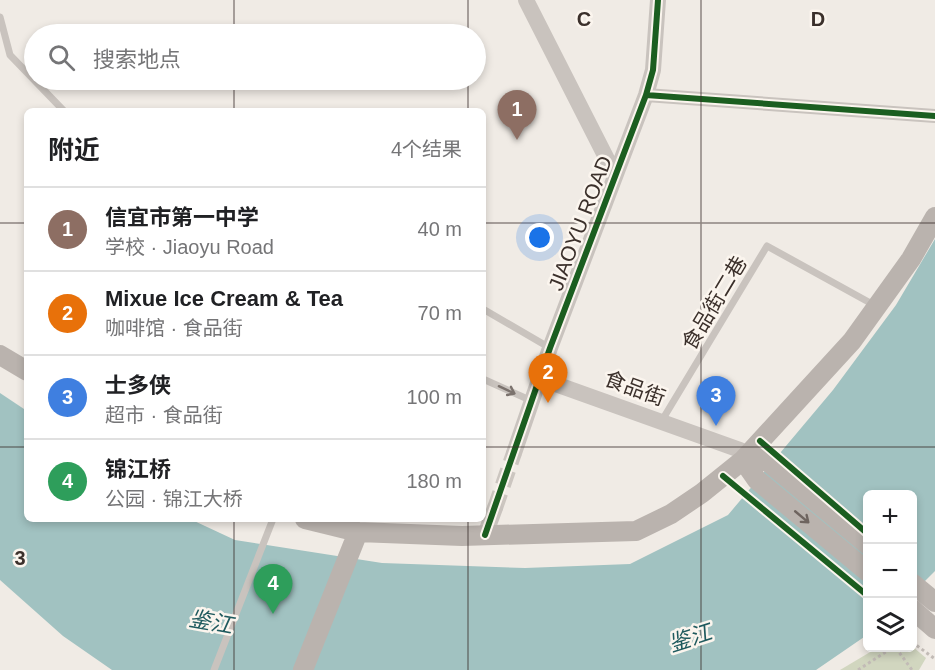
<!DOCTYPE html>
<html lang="zh">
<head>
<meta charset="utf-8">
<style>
	body { margin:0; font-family:Arial,"Noto Sans SC",sans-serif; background:#f6f6f6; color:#202124 }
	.controls { position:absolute; right:18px; bottom:18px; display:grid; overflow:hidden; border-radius:9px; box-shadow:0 3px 9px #0003 }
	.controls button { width:54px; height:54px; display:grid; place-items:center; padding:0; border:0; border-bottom:2px solid #e0e0e0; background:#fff; color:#202124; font:30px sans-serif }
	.you { position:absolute; left:540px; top:238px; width:21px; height:21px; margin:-15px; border:4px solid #fff; border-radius:50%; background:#1a73e8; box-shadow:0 0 0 9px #1a73e833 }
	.badge { display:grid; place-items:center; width:39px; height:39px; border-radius:50%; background:#111827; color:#fff; font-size:20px; font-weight:700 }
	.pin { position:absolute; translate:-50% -50px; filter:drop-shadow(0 2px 3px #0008) }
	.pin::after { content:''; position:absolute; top:32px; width:21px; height:18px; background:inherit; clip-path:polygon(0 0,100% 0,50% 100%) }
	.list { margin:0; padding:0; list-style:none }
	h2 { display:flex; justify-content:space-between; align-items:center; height:78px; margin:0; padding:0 24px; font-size:26px }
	h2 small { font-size:20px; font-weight:400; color:#757577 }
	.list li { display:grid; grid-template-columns:39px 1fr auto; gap:18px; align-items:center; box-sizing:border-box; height:84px; padding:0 24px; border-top:2px solid #e0e0e0 }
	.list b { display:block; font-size:22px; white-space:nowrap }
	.list p { margin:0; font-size:20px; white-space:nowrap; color:#757577 }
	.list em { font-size:20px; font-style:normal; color:#757577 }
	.icon { flex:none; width:33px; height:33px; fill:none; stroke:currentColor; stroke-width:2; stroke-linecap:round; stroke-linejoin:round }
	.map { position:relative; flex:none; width:935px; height:670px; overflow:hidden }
	.search { position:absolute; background:#fff; box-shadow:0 3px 9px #0003; left:24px; top:24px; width:462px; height:66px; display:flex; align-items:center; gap:15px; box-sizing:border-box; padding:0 21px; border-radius:33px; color:#757577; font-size:22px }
	.panel { position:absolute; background:#fff; box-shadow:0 3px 9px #0003; left:24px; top:108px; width:462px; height:414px; border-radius:9px }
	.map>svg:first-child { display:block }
	.green { fill:#d1d6bf }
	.water { fill:#a1c2c1 }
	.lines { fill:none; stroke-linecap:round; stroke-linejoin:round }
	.tertiary-tunnel { stroke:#ccc6c0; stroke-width:16; stroke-dasharray:16 8; stroke-linecap:butt }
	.path { stroke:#c2bbb6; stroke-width:3; stroke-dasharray:3 3; stroke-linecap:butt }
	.service { stroke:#c9c3be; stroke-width:7 }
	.minor { stroke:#c9c3be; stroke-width:14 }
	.tertiary { stroke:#c9c3be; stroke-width:16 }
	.secondary { stroke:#bab3ae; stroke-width:20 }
	.cycleway-casing { stroke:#fbf5ee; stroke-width:10 }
	.cycleway { stroke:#1b5e20; stroke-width:6 }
	.oneway { stroke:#7b726d }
	.oneway2 { stroke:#6e645f }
	.grid { fill:none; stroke:#3b302b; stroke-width:1.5; stroke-opacity:0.55 }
	.labels { text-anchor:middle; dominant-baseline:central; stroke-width:5; stroke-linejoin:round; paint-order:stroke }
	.street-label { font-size:21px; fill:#3b302b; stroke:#fbf5ee }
	.water-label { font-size:22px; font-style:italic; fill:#1f5a5e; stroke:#fbf5ee }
	.grid-label { font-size:20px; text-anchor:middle; font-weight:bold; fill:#3b302b; stroke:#fbf5ee; stroke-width:5; stroke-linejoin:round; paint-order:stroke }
</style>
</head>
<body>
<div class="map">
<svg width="935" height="670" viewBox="0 0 935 670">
	<rect width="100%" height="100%" fill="#f0ebe5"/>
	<!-- green -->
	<path class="green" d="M913 647 926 658 919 670H840L877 648Z"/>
	<!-- water -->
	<path class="water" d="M935 239V571L913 593 912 494H868L867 635 816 670H112L63 636 0 580V393L27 411V519H190L235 540 382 563 525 568 630 564 728 515 833 390 896 305Z"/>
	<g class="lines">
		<!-- tertiary-tunnel -->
		<path class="tertiary-tunnel" d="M495 508 514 453"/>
		<!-- path -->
		<path class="path" d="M912 642 935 659
			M896 648 912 670
			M858 670 892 648"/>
		<!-- service -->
		<path class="service" d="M0 17 10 55 64 111
			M483 309 550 348
			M483 379 532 401
			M661 422 767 246 874 305
			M214 670 273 519"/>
		<!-- minor -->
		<path class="minor" d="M646 95 935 116"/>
		<!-- tertiary -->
		<path class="tertiary" d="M526 0 615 175
			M537 387 547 381 740 450 743 460
			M514 453 550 348 646 95 653 70 658 0
			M485 535 495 508"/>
		<!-- secondary -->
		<path class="secondary" d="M0 355 27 371
			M743 460 757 480 868 572
			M743 460 767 461 868 545
			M305 519 358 532 462 536 636 531 671 514 702 493 743 460 852 341 911 259 935 217
			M912 583 935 602
			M912 609 935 629
			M303 670 358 532"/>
		<!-- cycleway casing -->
		<g class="cycleway-casing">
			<path id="cycleway" d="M646 95 935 116
				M760 441 868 534
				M723 476 868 596
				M485 535 550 348 646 95 653 70 658 0"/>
		</g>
		<!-- cycleway -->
		<use href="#cycleway" class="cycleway"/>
	</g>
	<!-- one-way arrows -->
	<defs><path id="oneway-shaft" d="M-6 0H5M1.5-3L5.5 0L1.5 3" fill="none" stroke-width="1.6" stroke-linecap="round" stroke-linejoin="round" transform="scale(1.5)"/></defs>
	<use class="oneway" href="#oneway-shaft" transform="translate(507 390) rotate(25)"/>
	<use class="oneway2" href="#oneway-shaft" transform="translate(802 517) rotate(40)"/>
	<!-- grid -->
	<path class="grid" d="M234 0V34M468 0V34M701 0V670M234 80V111M468 80V111M0 223H27M483 223H935M0 447H27M483 447H935M234 519V670M468 519V670"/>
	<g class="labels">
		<!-- street labels -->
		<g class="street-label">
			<text transform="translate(580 223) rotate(-69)">JIAOYU ROAD</text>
			<text transform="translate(714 303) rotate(-59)">食品街二巷</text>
			<text transform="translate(635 388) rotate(20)">食品街</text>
		</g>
		<!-- water labels -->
		<g class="water-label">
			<text transform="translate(211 622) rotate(10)">鉴江</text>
			<text transform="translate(690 638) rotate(-18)">鉴江</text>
		</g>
	</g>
	<g class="grid-label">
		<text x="584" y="26">C</text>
		<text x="818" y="26">D</text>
		<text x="20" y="565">3</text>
	</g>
</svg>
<div class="controls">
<button>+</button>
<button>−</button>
<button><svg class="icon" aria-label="layers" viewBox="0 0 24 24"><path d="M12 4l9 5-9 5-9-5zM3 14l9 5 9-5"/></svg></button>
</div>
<div class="you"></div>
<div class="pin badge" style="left:517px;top:140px;background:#8d6e63">1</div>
<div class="pin badge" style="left:548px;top:403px;background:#e8710a">2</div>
<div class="pin badge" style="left:716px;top:426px;background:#3f7fe0">3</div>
<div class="pin badge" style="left:273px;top:614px;background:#2e9e5b">4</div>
<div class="search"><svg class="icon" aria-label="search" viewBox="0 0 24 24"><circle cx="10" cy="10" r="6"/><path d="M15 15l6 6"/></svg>搜索地点</div>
<section class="panel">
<h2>附近<small>4个结果</small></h2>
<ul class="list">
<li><span class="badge" style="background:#8d6e63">1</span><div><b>信宜市第一中学</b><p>学校 · Jiaoyu Road</p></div><em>40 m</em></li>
<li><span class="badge" style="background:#e8710a">2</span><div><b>Mixue Ice Cream &amp; Tea</b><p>咖啡馆 · 食品街</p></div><em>70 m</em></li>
<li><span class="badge" style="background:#3f7fe0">3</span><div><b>士多侠</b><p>超市 · 食品街</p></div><em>100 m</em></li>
<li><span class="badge" style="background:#2e9e5b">4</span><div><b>锦江桥</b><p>公园 · 锦江大桥</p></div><em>180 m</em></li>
</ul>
</section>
</div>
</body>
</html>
